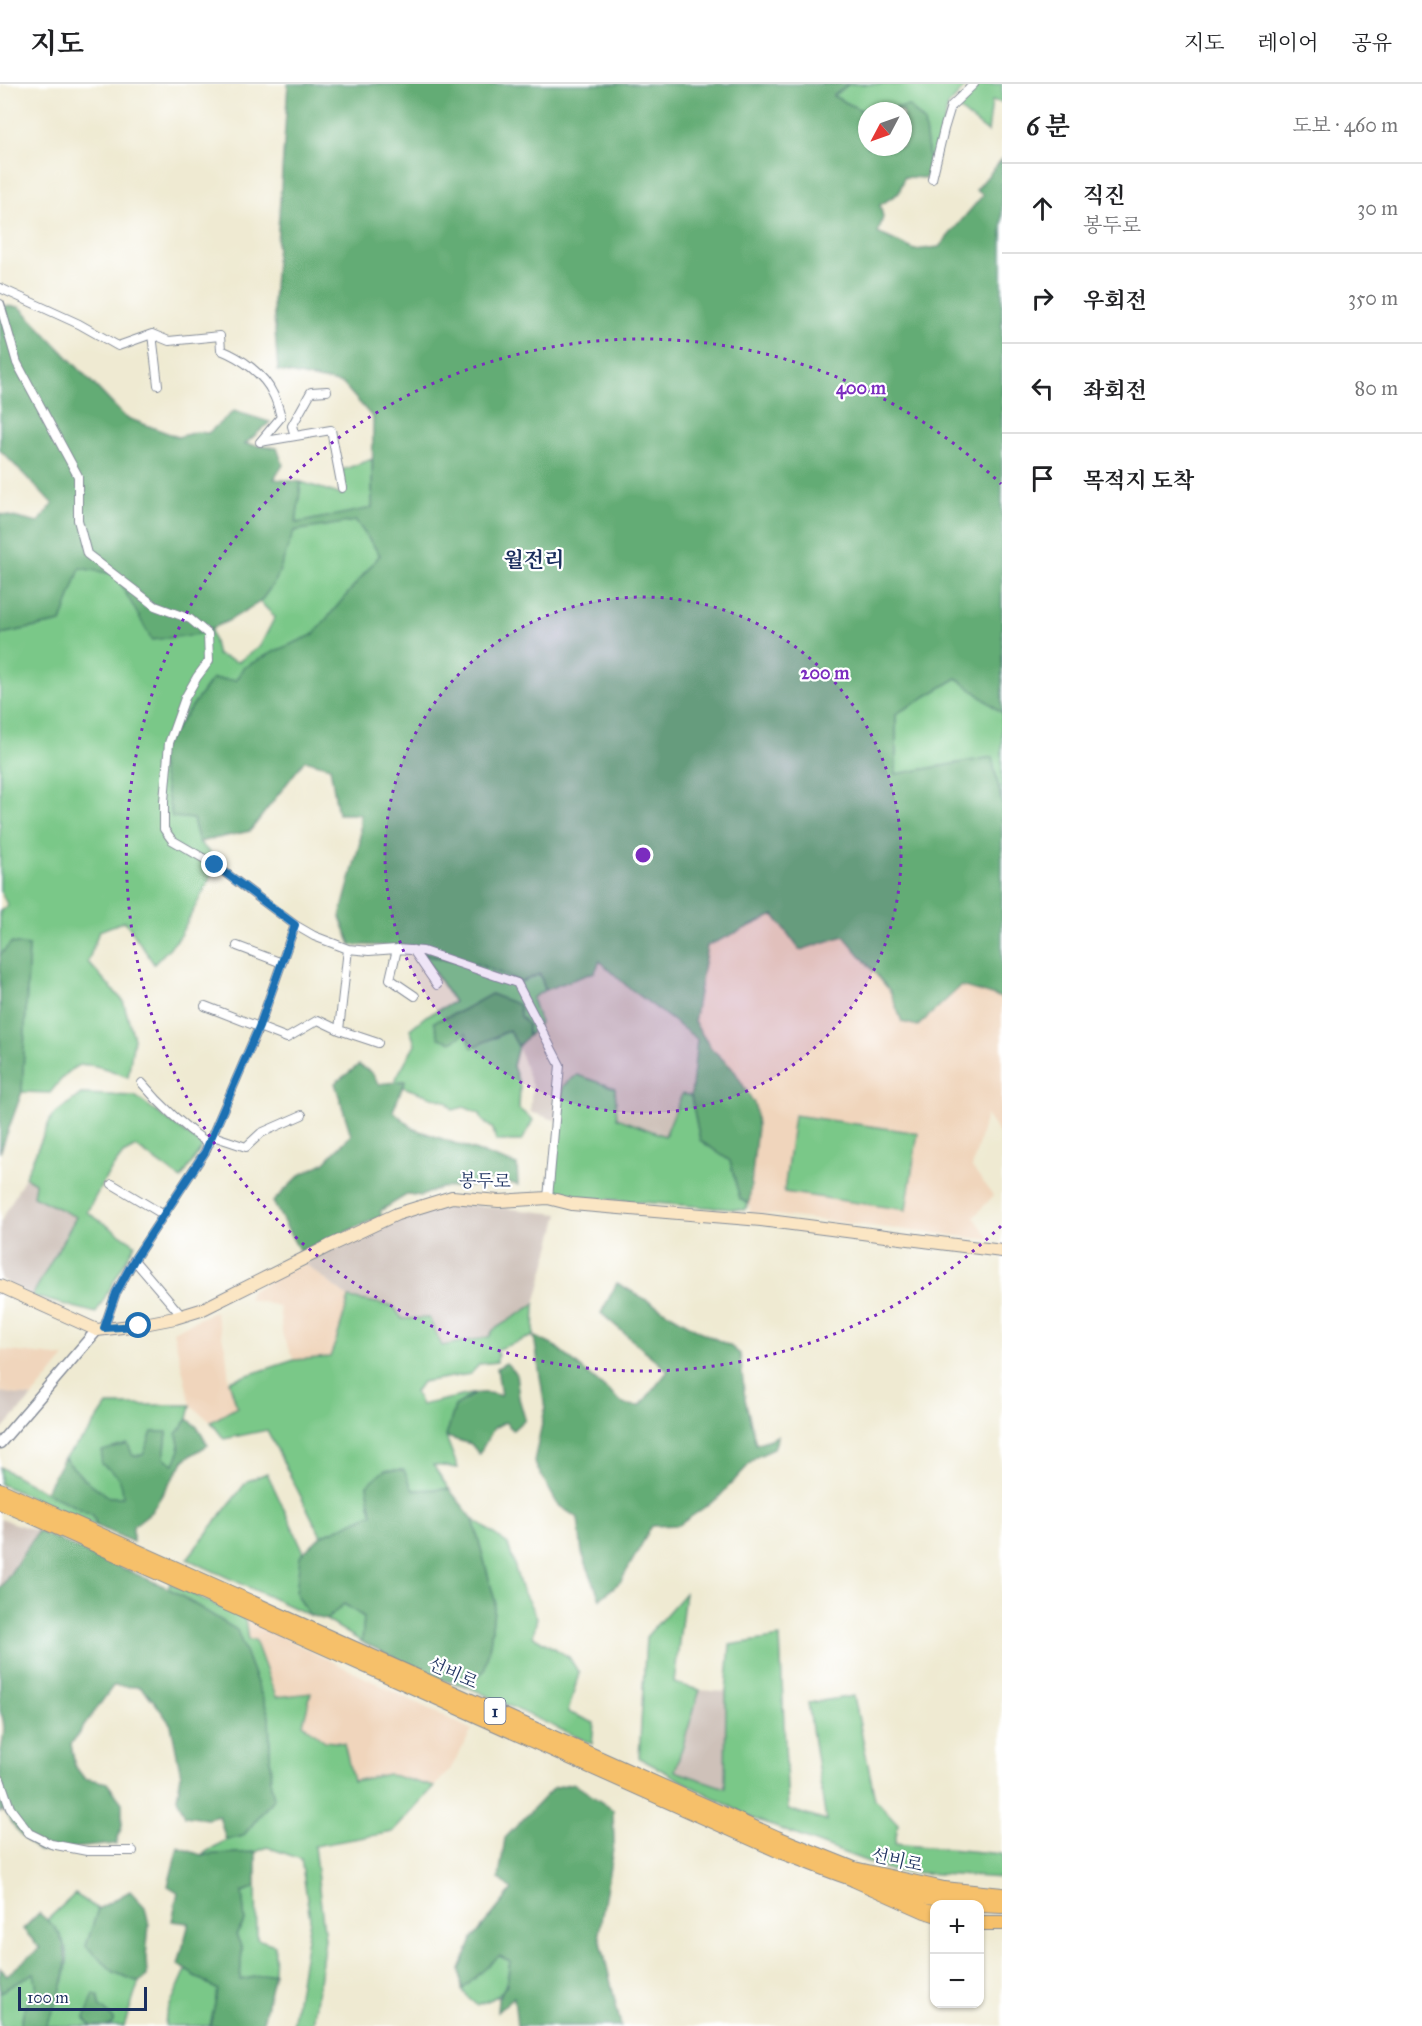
<!DOCTYPE html>
<html lang="ko">
<head>
<meta charset="utf-8">
<style>
	body { margin:0; font-family:"IM FELL Great Primer","Noto Serif KR",serif; background:#f6f6f6; color:#202124 }
	.controls { position:absolute; right:18px; bottom:18px; display:grid; overflow:hidden; border-radius:12px; box-shadow:0 2px 4px #0004 }
	.controls button { width:54px; height:54px; display:grid; place-items:center; padding:0; border:0; border-bottom:2px solid #e0e0e0; background:#fff; color:#202124; font:30px sans-serif }
	.compass { position:absolute; left:858px; top:18px; width:54px; height:54px; border-radius:50%; background:#fff; box-shadow:0 2px 4px #0004; rotate:229deg }
	.scale { position:absolute; left:18px; bottom:15px; width:129px; box-sizing:border-box; padding-left:6px; border:3px solid #1b2f5e; border-top:0; font-size:16px; line-height:21px; white-space:nowrap; color:#1b2f5e; -webkit-text-stroke:4px #fff; paint-order:stroke }
	.stop { position:absolute; width:18px; height:18px; margin:-14px; border:4px solid #1f6fb2; border-radius:50%; background:#fff }
	.stop.end { background:#1f6fb2; border-color:#fff; box-shadow:0 2px 6px #0008 }
	.list { margin:0; padding:0; list-style:none }
	h2 { display:flex; justify-content:space-between; align-items:center; height:78px; margin:0; padding:0 24px; font-size:26px }
	h2 small { font-size:20px; font-weight:400; color:#757577 }
	.list li { display:grid; grid-template-columns:39px 1fr auto; gap:18px; align-items:center; box-sizing:border-box; height:90px; padding:0 24px; border-top:2px solid #e0e0e0 }
	.list b { display:block; font-size:22px; white-space:nowrap }
	.list p { margin:0; font-size:20px; white-space:nowrap; color:#757577 }
	.list em { font-size:20px; font-style:normal; color:#757577 }
	.icon { flex:none; width:33px; height:33px; fill:none; stroke:currentColor; stroke-width:2; stroke-linecap:round; stroke-linejoin:round }
	.map { position:relative; flex:none; width:1002px; height:1942px; overflow:hidden }
	header { display:flex; align-items:center; gap:36px; box-sizing:border-box; height:84px; padding:0 30px; background:#fff; border-bottom:2px solid #e0e0e0 }
	header strong { font-size:28px }
	nav { display:flex; gap:33px; margin-inline-start:auto; font-size:21px }
	main { display:flex }
	aside { flex:1; background:#fff }
	.map>svg:first-child { display:block }
	.built { fill:#f0d5bc }
	.industrial { fill:#cec1b9 }
	.green { fill:#7ac888; stroke:#4a7c73; stroke-width:1.5 }
	.forest { fill:#63ac74; stroke:#3f6e69; stroke-width:1.5 }
	.lines { fill:none; stroke-linecap:round; stroke-linejoin:round }
	.minor-casing { stroke:#858c98; stroke-width:10 }
	.tertiary-casing { stroke:#858c98; stroke-width:13 }
	.secondary-casing { stroke:#858c98; stroke-width:14 }
	.primary-casing { stroke:#858c98; stroke-width:16 }
	.trunk-casing { stroke:#858c98; stroke-width:16 }
	.minor { stroke:#fff; stroke-width:8 }
	.tertiary { stroke:#fff; stroke-width:10 }
	.secondary { stroke:#fbe6c4; stroke-width:12 }
	.primary { stroke:#f6c06b; stroke-width:14 }
	.trunk { stroke:#f6c06b; stroke-width:14 }
	.route { stroke:#1f6fb2; stroke-width:8 }
	.ring { fill:none; stroke:#7b2cbf; stroke-width:3; stroke-dasharray:3 6 }
	.labels { text-anchor:middle; dominant-baseline:central; stroke-width:4.5; stroke-linejoin:round; paint-order:stroke }
	.shield { fill:#fff; stroke:#5f6d8e; stroke-width:1.5 }
	.shield-label { font-size:16px; font-weight:bold; fill:#1b2f5e }
	.street-label { font-size:18px; fill:#1b2f5e; stroke:#fff }
	.quarter-label { font-size:21px; font-weight:bold; fill:#1b2f5e; stroke:#fff }
	.centre { fill:#7b2cbf; stroke:#fff; stroke-width:3 }
	.ring-label { font-size:18px; text-anchor:middle; font-weight:bold; fill:#7b2cbf; stroke:#fff; stroke-width:4.5; stroke-linejoin:round; paint-order:stroke }
</style>
</head>
<body>
<header>
<strong>지도</strong>
<nav><a>지도</a><a>레이어</a><a>공유</a></nav>
</header>
<main>
<div class="map">
<svg width="1002" height="1942" viewBox="0 0 1002 1942">
	<rect width="100%" height="100%" fill="#fff"/>
	<filter id="ink" filterUnits="userSpaceOnUse"><feTurbulence type="fractalNoise" baseFrequency=".0167" numOctaves="2"/><feDisplacementMap in="SourceGraphic" scale="12" xChannelSelector="R" yChannelSelector="G"/><feConvolveMatrix kernelMatrix="1 2 1 2 8 2 1 2 1" color-interpolation-filters="sRGB"/></filter>
	<filter id="wash" filterUnits="userSpaceOnUse"><feTurbulence type="fractalNoise" baseFrequency=".008" numOctaves="4" result="noise"/><feDisplacementMap in="SourceGraphic" scale="24" xChannelSelector="R" yChannelSelector="G"/><feGaussianBlur stdDeviation="1.35" result="paint"/><feColorMatrix in="noise" values="0 0 0 0 0 0 0 0 0 0 0 0 0 0 0 0 0 1.4 0 .05"/><feComposite in="paint" operator="in"/></filter>
	<g filter="url(#wash)">
		<rect width="100%" height="100%" fill="#efead2"/>
		<!-- built -->
		<path class="built" d="M774 831 800 865 844 851 890 907 902 938 918 942 961 902 1002 914V1053L986 1031 972 1084 993 1112 974 1133 991 1156 750 1128 749 1120 757 1043 734 986 711 964 694 938 707 863Z
			M304 1179 349 1214 337 1254 330 1273 294 1276 283 1253 279 1222 248 1215 251 1207Z
			M215 1227 226 1267 229 1297 237 1323 211 1338 191 1321 173 1247Z
			M0 1266 65 1273 32 1313 0 1308Z
			M245 1535 472 1646 450 1686 434 1703 388 1690 353 1697 325 1657 303 1640 276 1613 255 1556H248Z"/>
		<!-- industrial -->
		<path class="industrial" d="M600 876 628 903 697 955 691 1012 682 1010 666 1052 617 1034 563 1003 558 1037 530 1028 532 1003 518 962 540 939 531 914 545 906 595 888Z
			M25 1093 35 1099 33 1112 76 1133 32 1212 0 1195V1139Z
			M456 1119 559 1130 535 1220 512 1233 489 1253 442 1262 402 1235 393 1222 349 1214 304 1179 398 1135Z
			M0 1308 32 1313 0 1348Z
			M0 1435 38 1447 0 1505Z
			M700 1606 726 1608 725 1705 675 1686Z"/>
		<!-- green -->
		<path class="green" d="M849 0H968L948 22 934 74 929 75 924 38 909 22 867 27V29L833 12Z
			M977 0H1002V18L992 17 988 48 955 22Z
			M372 375V425L356 437 380 471 313 551 273 568 243 584 236 596 212 595 158 669 193 735 199 758 219 778 178 855 154 880 125 837 99 847 88 878 123 917 134 954 128 993C114 988 91 977 77 982 66 987 57 1001 50 1009L22 1008 29 863 11 859 0 871V827L8 822 0 806V550L61 538 80 484 115 490 199 550 211 545 217 571 238 578 260 562 275 533 260 518 276 496 296 439 301 398 342 411V386Z
			M957 594 1002 629V719L992 673 896 690V629Z
			M423 871 477 880 521 898 540 890 545 906 532 914 540 939 528 952V941L461 927 434 938 467 949 495 954 509 946 518 962 513 982 520 1002 519 1025 533 1036 522 1057H496L493 1045 482 1036 480 1030 464 1023 453 1026 447 1018 403 1003 405 997 394 998 415 960 410 945 426 932 454 918Z
			M577 991 615 1004 617 1034 665 1052 682 1010 691 1012 700 1056 730 1077 740 1115 749 1120 744 1126 553 1111 563 1002Z
			M81 1010 135 1012 203 1062 181 1095 136 1063 123 1070 108 1090 87 1128 135 1160 96 1229 32 1212 76 1133 33 1112 35 1099 25 1093 52 1032Z
			M794 1031 918 1049 906 1126 784 1108Z
			M349 1214 393 1222 402 1235 429 1234 442 1262 489 1253 493 1246 535 1220 534 1252 495 1266 498 1270 497 1278 480 1280 470 1290 422 1298 415 1308 421 1321 475 1309 455 1322 446 1353 458 1384 433 1381 449 1405 412 1406 367 1401 372 1430 321 1452 267 1346 224 1355 211 1338 237 1323 229 1297 294 1276 330 1273 337 1254Z
			M107 1321H191L188 1335 177 1349 180 1366 174 1381 164 1374 167 1349 152 1348 144 1371 133 1372 118 1391 123 1404 124 1413H109L83 1394 64 1374 88 1349Z
			M0 1383 45 1408 93 1431 97 1442 0 1400Z
			M267 1389 305 1470 296 1508 309 1531 187 1475 247 1397Z
			M473 1435 508 1460 521 1504 537 1533 533 1552 569 1573 579 1589 568 1628 594 1639 592 1660 466 1602 484 1586 490 1560 495 1517Z
			M170 1499 245 1535 248 1556H255L276 1613 311 1609 303 1640 325 1657 344 1659 353 1697 388 1690 434 1703 393 1748 314 1762 325 1855 313 1942H293L310 1835 301 1775 267 1763 256 1768 201 1771 226 1756 243 1752 274 1714 271 1702 269 1631 237 1547 168 1504Z
			M685 1509 674 1599 700 1606 675 1687 725 1704 726 1608 730 1561 780 1553 788 1725 826 1737 808 1619 854 1612 875 1715 898 1740 895 1760 1002 1770V1794L892 1787 754 1735 639 1674 646 1553Z
			M344 1520 364 1533 362 1558 326 1536Z
			M256 1803 257 1855 275 1861 274 1889 240 1896 242 1864 236 1851 245 1837 242 1808Z
			M75 1810 98 1825 86 1862 114 1888 139 1898 124 1942H109L113 1938V1934L99 1922V1913L85 1934 91 1942H45C54 1925 70 1888 67 1868 65 1856 56 1844 47 1836Z
			M499 1871 510 1877C505 1908 506 1911 476 1921L462 1906Z
			M186 1886 218 1906 210 1942H165L166 1930Z
			M34 1888 38 1906 25 1922 20 1942H0V1908Z"/>
		<!-- forest -->
		<path class="forest" d="M288 0H849L833 12 867 29V63H903V27H877L909 22 924 38 929 75 928 94 904 93 899 109 880 121 883 133 878 149 915 166 939 163 983 111 976 106 1002 75V629L957 594 896 630V690L992 673 1002 719V914L961 902 918 942 902 938 890 907 844 852 800 866 774 831 707 862 694 938 711 964 734 986 755 1021 757 1043 749 1120 740 1115 730 1077 700 1056 691 1012 697 955 628 903 600 877 595 888 545 906 540 890 521 898 477 880 423 871 404 862 351 861 340 833 360 758V730H338L330 683 305 676 250 747 199 758 193 735 172 733 158 669 212 595 236 596 243 584 273 568 313 551 380 471 356 437 294 447 276 496 260 518 228 537 199 550 152 556 115 490 80 484 61 538 0 550V430L38 439 53 420 0 366V222L20 223 125 333 178 353 196 348 208 349 234 327 270 338 245 360 277 364 283 381 274 395 301 398 296 439 372 424 373 334 343 300 278 287 273 219Z
			M11 859 29 862 22 1008 0 1069V871Z
			M491 910 519 921 520 932 528 941V952L518 962 509 946 472 964 466 949 451 958 439 954 434 938 461 927Z
			M359 981 372 989 378 1000 405 997 393 1027 414 1045 517 1081 518 1101 493 1095 473 1102 441 1104 421 1112 408 1110 380 1127 382 1132 300 1168 273 1118 300 1091 324 1079 351 1051 335 999Z
			M617 1199 701 1248 730 1262 740 1270 745 1315 756 1360 778 1352 774 1365 756 1373 718 1414 679 1441 652 1442 621 1497 600 1515 582 1469 578 1434 558 1421 534 1378 545 1325 534 1252 556 1263 625 1321 640 1322 668 1287 601 1229Z
			M506 1279 516 1289 519 1314 525 1335 513 1346 505 1338 494 1344 479 1370 471 1360 446 1353 455 1322C474 1310 477 1305 501 1312L497 1284Z
			M188 1335 197 1343 208 1361 185 1375 151 1428 133 1442V1458L97 1442 93 1431 45 1408 64 1374 83 1394 109 1413H123C122 1393 117 1390 101 1380L102 1367 128 1360 133 1372 143 1371 152 1348H167L164 1374 174 1380 180 1366 177 1349Z
			M385 1386H404L413 1406 449 1405 473 1435 495 1517 490 1560 484 1587 466 1602 442 1596 362 1558 364 1533 344 1520 326 1536 309 1531 296 1509 300 1472 321 1452 372 1430 367 1401Z
			M38 1447 168 1504 237 1546 269 1631 271 1702 274 1714 243 1752 226 1756 219 1732 207 1735 185 1732 177 1714 181 1691 171 1641 154 1617 140 1603 113 1602 71 1660 75 1682 84 1694 107 1699 122 1719V1742L116 1760 39 1767 20 1751 4 1726 0 1728C0 1710 0 1693 0 1675 1 1661 8 1641 0 1628V1505Z
			M573 1699 613 1726 614 1759 599 1849 621 1942H517L514 1913 497 1928 498 1914 507 1900 510 1877 499 1872 462 1906 460 1885 472 1856 512 1806 499 1794 505 1754 553 1704Z
			M178 1763 201 1771 256 1768V1803L242 1808 245 1837 236 1851 242 1864 240 1896 274 1889 262 1942H210L218 1906 178 1881 189 1839 172 1837 178 1808 168 1802Z
			M130 1807 145 1823 149 1841 146 1873 147 1892 139 1898 114 1888 86 1862 98 1825Z
			M39 1829C44 1834 52 1839 56 1845 77 1874 60 1913 45 1942H20L25 1922 37 1906 34 1889 0 1908V1884L7 1891 40 1864 23 1845Z
			M94 1910 99 1913V1922L113 1934V1938L109 1942H91L85 1934Z"/>
	</g>
	<g filter="url(#ink)">
		<g class="lines">
			<!-- minor casing -->
			<g class="minor-casing">
				<path id="minor" d="M932 95 944 45 951 22 974 0
					M0 204 79 240 118 262 152 250 169 257 220 252 221 266C241 274 264 290 273 310 277 317 279 326 281 333L260 358 331 346 342 404
					M0 220 17 279 78 392V436L87 470 155 522 190 535 208 550 209 577 197 593 185 614 169 659 164 717V745L172 756 215 781 295 841 314 852 348 865 369 867 397 865 423 867 517 899 560 981 548 1114
					M152 250 158 301
					M295 352 292 342 311 308 327 307
					M237 862 282 879
					M348 865 339 946 378 959
					M397 865 390 895 415 912
					M413 866 437 901
					M205 922 287 954 318 936 339 946
					M142 999C162 1023 183 1042 209 1060
					M213 1052 246 1063 261 1049 302 1031
					M112 1100 164 1131
					M134 1176 181 1231
					M104 1244 116 1209 134 1176 205 1068 259 943 295 841
					M0 1695 10 1724 29 1749 51 1760 87 1767H133"/>
			</g>
			<!-- tertiary casing -->
			<g class="tertiary-casing">
				<path id="tertiary" d="M0 1359 97 1246"/>
			</g>
			<!-- secondary casing -->
			<g class="secondary-casing">
				<path id="secondary" d="M0 1202 97 1246 139 1241 175 1234 201 1226 329 1162 397 1130 452 1113 499 1117 548 1114 572 1120 761 1136 1002 1167"/>
			</g>
			<!-- primary casing -->
			<g class="primary-casing">
				<path id="primary" d="M0 1406 777 1754 854 1785 944 1805 1002 1811
					M0 1418 782 1768C807 1777 832 1788 857 1796 896 1808 936 1816 977 1820
					M980 1821 1002 1822"/>
			</g>
			<!-- trunk casing -->
			<g class="trunk-casing">
				<path id="trunk" d="M855 1796 925 1827 934 1830
					M980 1839H1002"/>
			</g>
			<!-- minor -->
			<use href="#minor" class="minor"/>
			<!-- tertiary -->
			<use href="#tertiary" class="tertiary"/>
			<!-- secondary -->
			<use href="#secondary" class="secondary"/>
			<!-- primary -->
			<use href="#primary" class="primary"/>
			<!-- trunk -->
			<use href="#trunk" class="trunk"/>
		</g>
	</g>
	<g class="lines" filter="url(#ink)">
		<!-- route -->
		<path class="route" d="M139 1242 104 1244 116 1209 134 1176 205 1068 259 943 295 841 215 781"/>
	</g>
	<!-- distance rings -->
	<circle cx="643" cy="771" r="258" fill="#7b2cbf" fill-opacity=".12"/>
	<g class="ring">
		<circle cx="643" cy="771" r="258"/>
		<path d="M1001 1142A516 516 0 1 1 1001 400"/>
	</g>
	<g class="labels">
		<!-- shield labels -->
		<rect class="shield" x="484.5" y="1614" width="21" height="26" rx="4.5"/>
		<g class="shield-label">
			<text x="495" y="1627">1</text>
		</g>
		<!-- street labels -->
		<g class="street-label">
			<text transform="translate(485 1097) rotate(1)">봉두로</text>
			<text transform="translate(453 1589) rotate(24)">선비로</text>
			<text transform="translate(897 1776) rotate(13)">선비로</text>
		</g>
		<!-- quarter labels -->
		<g class="quarter-label">
			<text x="534" y="476">월전리</text>
		</g>
	</g>
	<circle cx="643" cy="771" r="9" class="centre"/>
	<g class="ring-label">
		<text x="861" y="310">400 m</text>
		<text x="825" y="595">200 m</text>
	</g>
</svg>
<div class="controls">
<button>+</button>
<button>−</button>
</div>
<svg class="compass" viewBox="-18 -18 36 36"><path d="M0-13l5 13h-10z" fill="#e53935"/><path d="M0 13l5-13h-10z" fill="#757577"/></svg>
<div class="scale">100 m</div>
<div class="stop" style="left:139px;top:1242px"></div>
<div class="stop end" style="left:215px;top:781px"></div>
</div>
<aside>
<h2>6 분<small>도보 · 460 m</small></h2>
<ul class="list">
<li><svg class="icon" aria-label="ahead" viewBox="0 0 24 24"><path d="M12 20V5M6 11l6-6 6 6"/></svg><div><b>직진</b><p>봉두로</p></div><em>30 m</em></li>
<li><svg class="icon" aria-label="right" viewBox="0 0 24 24"><path d="M7 20v-9h11M14 6l5 5-5 5"/></svg><div><b>우회전</b></div><em>350 m</em></li>
<li><svg class="icon" aria-label="left" viewBox="0 0 24 24"><path d="M17 20v-9H6M10 6l-5 5 5 5"/></svg><div><b>좌회전</b></div><em>80 m</em></li>
<li><svg class="icon" aria-label="arrive" viewBox="0 0 24 24"><path d="M6 21V4h12l-3 4 3 4H6"/></svg><div><b>목적지 도착</b></div></li>
</ul>
</aside>
</main>
</body>
</html>
